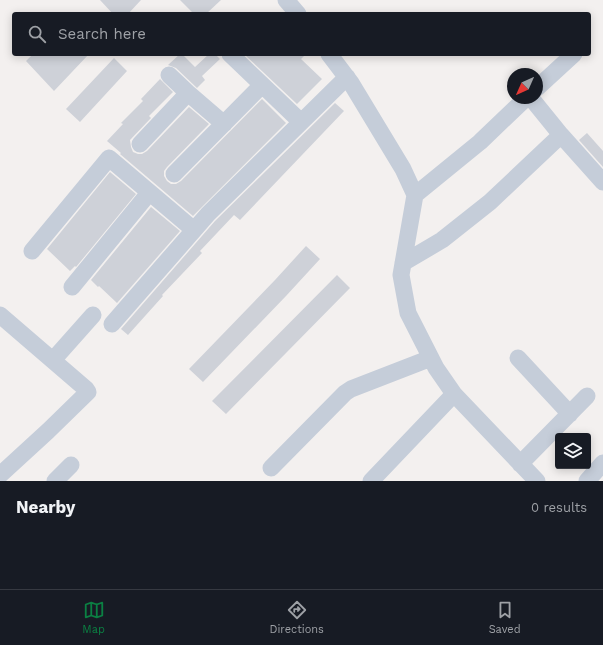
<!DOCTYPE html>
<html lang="en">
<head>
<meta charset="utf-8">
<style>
	body { margin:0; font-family:"Work Sans",sans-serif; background:#20242c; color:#f1f3f6 }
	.controls { position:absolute; right:12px; bottom:12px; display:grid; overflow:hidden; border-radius:4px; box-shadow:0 2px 10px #0003 }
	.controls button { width:36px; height:36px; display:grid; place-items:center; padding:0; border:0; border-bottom:1px solid #363941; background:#171b24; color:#f1f3f6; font:20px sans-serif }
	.compass { position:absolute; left:507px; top:68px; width:36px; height:36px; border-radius:50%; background:#171b24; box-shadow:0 2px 10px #0003; rotate:225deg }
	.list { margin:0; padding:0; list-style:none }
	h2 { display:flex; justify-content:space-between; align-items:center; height:52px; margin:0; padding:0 16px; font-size:17px }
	h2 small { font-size:13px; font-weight:400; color:#9ea1a6 }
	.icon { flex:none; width:22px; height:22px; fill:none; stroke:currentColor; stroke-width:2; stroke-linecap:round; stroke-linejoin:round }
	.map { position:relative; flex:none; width:603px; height:481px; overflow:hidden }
	.search { position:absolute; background:#171b24; box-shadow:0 2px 10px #0003; left:12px; right:12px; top:12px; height:44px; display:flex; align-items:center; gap:10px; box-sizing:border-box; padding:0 14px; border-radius:4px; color:#9ea1a6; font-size:15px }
	.sheet { height:108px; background:#171b24 }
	nav { display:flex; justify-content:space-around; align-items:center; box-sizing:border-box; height:56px; border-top:1px solid #363941; background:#171b24; font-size:11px; color:#9ea1a6 }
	nav a { display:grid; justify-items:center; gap:2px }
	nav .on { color:#0b8043 }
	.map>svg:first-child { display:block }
	.building { fill:#ced1d8 }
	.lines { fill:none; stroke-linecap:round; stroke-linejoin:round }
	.minor { stroke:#c5cdd9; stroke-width:17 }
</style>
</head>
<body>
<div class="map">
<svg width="603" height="481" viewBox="0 0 603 481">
	<rect width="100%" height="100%" fill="#f3f0ef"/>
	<!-- building -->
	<path class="building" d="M100 0H141L128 14H113Z
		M180 0H221L206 14H194Z
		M33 54H89L54 91 26 61Z
		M180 54H182L195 67 209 54H215L220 59 202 76 205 80 197 88 176 68 168 65Z
		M244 54H306L301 59 322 79 297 104Z
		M114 58 127 71 80 122 66 109Z
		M160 79 173 92 149 116 151 118 130 140 131 147 133 152 138 154H142L147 151 189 107 209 124 167 167 164 171V176L167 181 171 184H176L181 181 262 99 286 123 193 216 120 154 121 153 107 141 123 124 121 123 143 101 141 99Z
		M335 103 344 111 240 220 234 215 200 251 202 253 162 295 163 296 128 335 121 329 215 221Z
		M587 133 603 151V167L579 140Z
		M110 172 136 194 76 267 75 266 70 271 47 249Z
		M151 207 180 231 117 303 99 286 98 287 91 280Z
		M306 246 320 259 286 296 203 382 189 369 275 280Z
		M337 275 350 288 226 414 212 401Z"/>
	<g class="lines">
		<!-- minor -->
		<path class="minor" d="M286 0 298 14
			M230 54 301 122
			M329 54 351 83 403 169 415 195 401 275 408 313 436 368 454 394 537 481
			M169 75 188 93
			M537 88 574 54
			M531 98 561 135 603 182
			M140 144 188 93 224 124
			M174 174 262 85
			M415 195 480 142 526 98
			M32 251 109 158 194 230
			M403 263 442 240 490 202 561 135
			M72 287 149 193
			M0 315 86 389 88 392 48 431 0 475
			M112 324 208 214 347 77
			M518 358 570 414
			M53 360 93 315
			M520 464 587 396
			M271 468 345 393 351 389 431 358
			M55 481 71 465
			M371 481 454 394
			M587 481 603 463"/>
	</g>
</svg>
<div class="controls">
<button><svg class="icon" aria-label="layers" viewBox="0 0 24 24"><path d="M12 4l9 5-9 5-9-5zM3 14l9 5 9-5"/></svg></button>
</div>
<svg class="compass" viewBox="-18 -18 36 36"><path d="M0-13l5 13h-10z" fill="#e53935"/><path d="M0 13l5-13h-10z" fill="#9ea1a6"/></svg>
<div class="search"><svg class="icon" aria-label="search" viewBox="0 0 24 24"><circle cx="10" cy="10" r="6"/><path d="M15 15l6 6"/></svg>Search here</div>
</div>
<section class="sheet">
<h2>Nearby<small>0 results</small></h2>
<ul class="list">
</ul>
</section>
<nav>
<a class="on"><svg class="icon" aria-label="map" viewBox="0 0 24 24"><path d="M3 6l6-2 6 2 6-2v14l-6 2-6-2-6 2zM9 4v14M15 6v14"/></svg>Map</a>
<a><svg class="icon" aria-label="directions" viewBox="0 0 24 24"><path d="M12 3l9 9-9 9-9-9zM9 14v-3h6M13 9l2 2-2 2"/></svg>Directions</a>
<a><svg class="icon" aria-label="saved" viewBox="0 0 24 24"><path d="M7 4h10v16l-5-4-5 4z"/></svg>Saved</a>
</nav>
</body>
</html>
